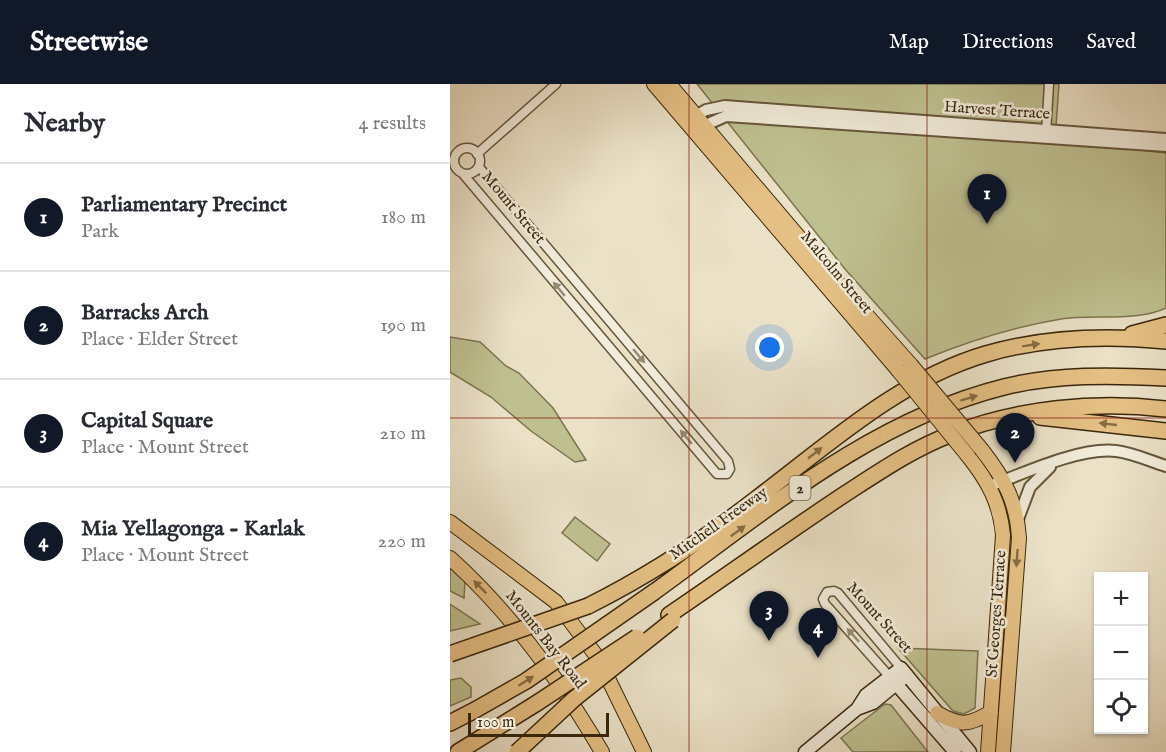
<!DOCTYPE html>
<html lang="en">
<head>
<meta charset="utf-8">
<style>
	body { margin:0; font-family:"IM FELL English",serif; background:#f2f2f3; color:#2b2b33 }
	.controls { position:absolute; right:18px; bottom:18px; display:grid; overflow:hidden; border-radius:0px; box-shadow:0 2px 4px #0004 }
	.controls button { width:54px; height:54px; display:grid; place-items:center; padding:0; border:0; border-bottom:2px solid #e1e1e2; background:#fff; color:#2b2b33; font:30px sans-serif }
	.scale { position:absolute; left:18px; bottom:15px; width:141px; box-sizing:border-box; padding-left:6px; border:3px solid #3a270c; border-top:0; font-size:16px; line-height:21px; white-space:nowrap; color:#3a270c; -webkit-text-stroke:4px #f1ecdb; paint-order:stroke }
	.you { position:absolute; left:320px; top:264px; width:21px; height:21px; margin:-15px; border:4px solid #fff; border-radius:50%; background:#1a73e8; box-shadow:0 0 0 9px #1a73e833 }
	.badge { display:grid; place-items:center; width:39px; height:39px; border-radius:50%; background:#111827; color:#fff; font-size:20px; font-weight:700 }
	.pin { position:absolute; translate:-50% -50px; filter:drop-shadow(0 2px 3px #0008) }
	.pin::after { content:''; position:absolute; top:32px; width:21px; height:18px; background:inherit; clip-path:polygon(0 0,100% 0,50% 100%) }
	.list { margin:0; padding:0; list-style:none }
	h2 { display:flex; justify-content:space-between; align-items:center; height:78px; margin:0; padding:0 24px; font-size:26px }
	h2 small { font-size:20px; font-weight:400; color:#7c7c81 }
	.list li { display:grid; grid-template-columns:39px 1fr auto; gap:18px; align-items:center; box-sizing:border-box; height:108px; padding:0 24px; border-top:2px solid #e1e1e2 }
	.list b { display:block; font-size:22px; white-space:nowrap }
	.list p { margin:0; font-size:20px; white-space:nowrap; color:#7c7c81 }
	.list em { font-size:20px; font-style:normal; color:#7c7c81 }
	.icon { flex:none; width:33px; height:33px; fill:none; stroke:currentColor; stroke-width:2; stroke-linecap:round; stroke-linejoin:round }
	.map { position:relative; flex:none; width:716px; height:668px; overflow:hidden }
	header { display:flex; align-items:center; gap:36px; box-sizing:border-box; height:84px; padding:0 30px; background:#111827; color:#fff }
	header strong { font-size:28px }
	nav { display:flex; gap:33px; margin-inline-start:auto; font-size:21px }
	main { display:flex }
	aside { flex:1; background:#fff }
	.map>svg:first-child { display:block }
	.green { fill:#bfc090; stroke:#7c744e; stroke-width:1.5 }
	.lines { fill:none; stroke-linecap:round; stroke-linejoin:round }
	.minor-casing { stroke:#66563b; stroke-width:11 }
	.tertiary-casing { stroke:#66563b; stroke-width:14 }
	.secondary-casing { stroke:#3a270c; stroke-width:15 }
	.primary-casing { stroke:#3a270c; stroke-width:16 }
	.motorway-casing { stroke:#3a270c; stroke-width:18 }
	.minor { stroke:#f1ecdb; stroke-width:8 }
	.tertiary { stroke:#f1ecdb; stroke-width:10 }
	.secondary { stroke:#f1ecdb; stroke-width:12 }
	.primary { stroke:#e5c084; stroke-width:14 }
	.motorway { stroke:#e5c084; stroke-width:15 }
	.primary-bridge-casing { stroke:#3a270c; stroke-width:16; stroke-linecap:butt }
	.motorway-bridge-casing { stroke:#3a270c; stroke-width:18; stroke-linecap:butt }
	.primary-bridge { stroke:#e5c084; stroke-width:14 }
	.motorway-bridge { stroke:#e5c084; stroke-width:15 }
	.oneway { fill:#968a74 }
	.oneway2 { fill:#876c42 }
	.grid { fill:none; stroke:#8f2418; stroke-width:1.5; stroke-opacity:0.55 }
	.labels { text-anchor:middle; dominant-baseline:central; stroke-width:5; stroke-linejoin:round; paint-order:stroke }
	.shield { fill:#f1ecdb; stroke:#71624a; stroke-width:1.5 }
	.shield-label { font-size:15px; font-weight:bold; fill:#3a270c }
	.street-label { font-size:16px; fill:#3a270c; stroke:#f1ecdb }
</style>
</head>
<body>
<header>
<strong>Streetwise</strong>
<nav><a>Map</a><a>Directions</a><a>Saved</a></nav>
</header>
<main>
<aside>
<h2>Nearby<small>4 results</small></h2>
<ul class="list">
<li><span class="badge">1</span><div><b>Parliamentary Precinct</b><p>Park</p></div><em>180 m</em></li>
<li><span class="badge">2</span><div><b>Barracks Arch</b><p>Place · Elder Street</p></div><em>190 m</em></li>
<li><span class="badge">3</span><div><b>Capital Square</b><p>Place · Mount Street</p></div><em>210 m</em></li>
<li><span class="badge">4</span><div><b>Mia Yellagonga - Karlak</b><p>Place · Mount Street</p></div><em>220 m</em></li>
</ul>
</aside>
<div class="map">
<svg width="716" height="668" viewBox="0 0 716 668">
	<rect width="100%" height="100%" fill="#eae1c7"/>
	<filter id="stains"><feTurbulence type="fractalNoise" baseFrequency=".00333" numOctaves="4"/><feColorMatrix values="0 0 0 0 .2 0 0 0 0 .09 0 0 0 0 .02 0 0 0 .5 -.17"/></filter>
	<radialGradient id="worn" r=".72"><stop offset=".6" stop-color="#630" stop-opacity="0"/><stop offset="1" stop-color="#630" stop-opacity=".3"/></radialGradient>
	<!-- green -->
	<path class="green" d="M247 0H609L605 56 716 69V224C688 238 643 230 611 235 563 243 519 257 475 275L395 185Z
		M0 253 30 258 56 282 69 289 103 324 136 376 125 378 81 347 41 313 0 288Z
		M125 433 160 460 147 477 112 449Z
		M0 484 15 497 14 514 0 507Z
		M0 520 30 540 0 547Z
		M448 564 528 567 525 624 514 630 503 627Z
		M11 594 21 603V613L0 622V596Z
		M435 620 441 621 478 668H403L391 654Z"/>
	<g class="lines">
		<!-- minor casing -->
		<g class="minor-casing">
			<path id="minor" d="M596 50 599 0
				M4 77a13 13 0 1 1 26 0a13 13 0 1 1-26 0Z
				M27 70 106 0
				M13 90 267 390H277L280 385 278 377 29 83
				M439 592 375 520 373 515 377 508 384 507 388 509 451 584"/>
		</g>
		<!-- tertiary casing -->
		<g class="tertiary-casing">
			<path id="tertiary" d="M242 34 256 26 275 22 716 55
				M249 44 276 32 716 62
				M540 402C574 389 630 363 666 367 683 369 700 377 716 382
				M568 435 580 403 600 383"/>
		</g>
		<!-- secondary casing -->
		<g class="secondary-casing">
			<path id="secondary" d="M441 594 505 668
				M407 625 416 611 451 584 520 668
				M355 668 407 625 423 619 457 591"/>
		</g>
		<!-- primary casing -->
		<g class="primary-casing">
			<path id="primary" d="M204 0 448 286
				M219 0 381 191 461 281
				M532 366C554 394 567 418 569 454L553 668
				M518 372C538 397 550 419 553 451L538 668
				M0 438 106 518 148 574 194 668
				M0 474C62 530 110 596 152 668
				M487 629C510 642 518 642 541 628"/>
		</g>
		<!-- motorway casing -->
		<g class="motorway-casing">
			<path id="motorway" d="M682 250 716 241
				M590 333 716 347
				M204 508C312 430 421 336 554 303 606 290 662 291 716 294
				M138 522C200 491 252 457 306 415 378 361 448 296 536 270 594 253 656 251 716 257
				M219 531C278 491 336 449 395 410 429 388 464 364 502 350 569 324 645 317 716 325
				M0 639 25 626
				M8 668 87 619"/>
		</g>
		<!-- minor -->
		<use href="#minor" class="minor"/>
		<!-- tertiary -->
		<use href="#tertiary" class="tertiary"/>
		<!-- secondary -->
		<use href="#secondary" class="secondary"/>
		<!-- primary -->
		<use href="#primary" class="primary"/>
		<!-- motorway -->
		<use href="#motorway" class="motorway"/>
		<!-- primary-bridge casing -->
		<g class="primary-bridge-casing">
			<path id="primary-bridge" d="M461 281 532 366
				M448 286 518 372"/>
		</g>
		<!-- motorway-bridge casing -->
		<g class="motorway-bridge-casing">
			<path id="motorway-bridge" d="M0 570 138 522
				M87 619 187 553
				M25 626 76 597 204 508
				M67 668 124 615 223 536"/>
		</g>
		<!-- primary-bridge -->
		<use href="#primary-bridge" class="primary-bridge"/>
		<!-- motorway-bridge -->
		<use href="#motorway-bridge" class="motorway-bridge"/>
	</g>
	<!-- one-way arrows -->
	<defs><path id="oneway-solid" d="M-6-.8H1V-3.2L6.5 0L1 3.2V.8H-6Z" transform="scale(1.5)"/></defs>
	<g class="oneway">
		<use href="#oneway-solid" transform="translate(109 205) rotate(-130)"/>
		<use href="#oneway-solid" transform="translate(189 272) rotate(50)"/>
		<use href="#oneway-solid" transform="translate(236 353) rotate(-130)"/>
		<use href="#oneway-solid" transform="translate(403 551) rotate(-132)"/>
	</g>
	<g class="oneway2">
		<use href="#oneway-solid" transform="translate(581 261) rotate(-9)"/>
		<use href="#oneway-solid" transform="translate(519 314) rotate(-17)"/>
		<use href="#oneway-solid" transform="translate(658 340) rotate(-174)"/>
		<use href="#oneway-solid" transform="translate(365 369) rotate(-38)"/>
		<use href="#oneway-solid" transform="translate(288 447) rotate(-36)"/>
		<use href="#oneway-solid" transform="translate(567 474) rotate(94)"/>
		<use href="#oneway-solid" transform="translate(30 503) rotate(-135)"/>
		<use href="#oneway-solid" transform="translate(76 597) rotate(-32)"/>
	</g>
	<!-- grid -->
	<path class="grid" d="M239 0V668M477 0V668M0 334H716"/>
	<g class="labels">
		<!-- shield labels -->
		<rect class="shield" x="339.5" y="392" width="21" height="24" rx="4.5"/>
		<g class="shield-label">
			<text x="350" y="404">2</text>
		</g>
		<!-- street labels -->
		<g class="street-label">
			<text transform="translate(547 27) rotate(4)">Harvest Terrace</text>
			<text transform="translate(63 124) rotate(50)">Mount Street</text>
			<text transform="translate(386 189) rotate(50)">Malcolm Street</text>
			<text transform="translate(269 440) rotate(-35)">Mitchell Freeway</text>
			<text transform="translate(547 530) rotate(-86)">St Georges Terrace</text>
			<text transform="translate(429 534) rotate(48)">Mount Street</text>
			<text transform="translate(95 556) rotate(52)">Mounts Bay Road</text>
		</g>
	</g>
	<rect width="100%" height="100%" filter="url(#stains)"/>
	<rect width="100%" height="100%" fill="url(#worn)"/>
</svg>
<div class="controls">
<button>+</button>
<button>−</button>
<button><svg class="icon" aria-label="locate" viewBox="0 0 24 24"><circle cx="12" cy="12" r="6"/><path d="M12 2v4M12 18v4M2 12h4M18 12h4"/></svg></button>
</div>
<div class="scale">100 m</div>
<div class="you"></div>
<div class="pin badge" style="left:537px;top:140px">1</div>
<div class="pin badge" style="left:565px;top:379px">2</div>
<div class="pin badge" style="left:319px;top:557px">3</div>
<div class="pin badge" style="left:368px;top:574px">4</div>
</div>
</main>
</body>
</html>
